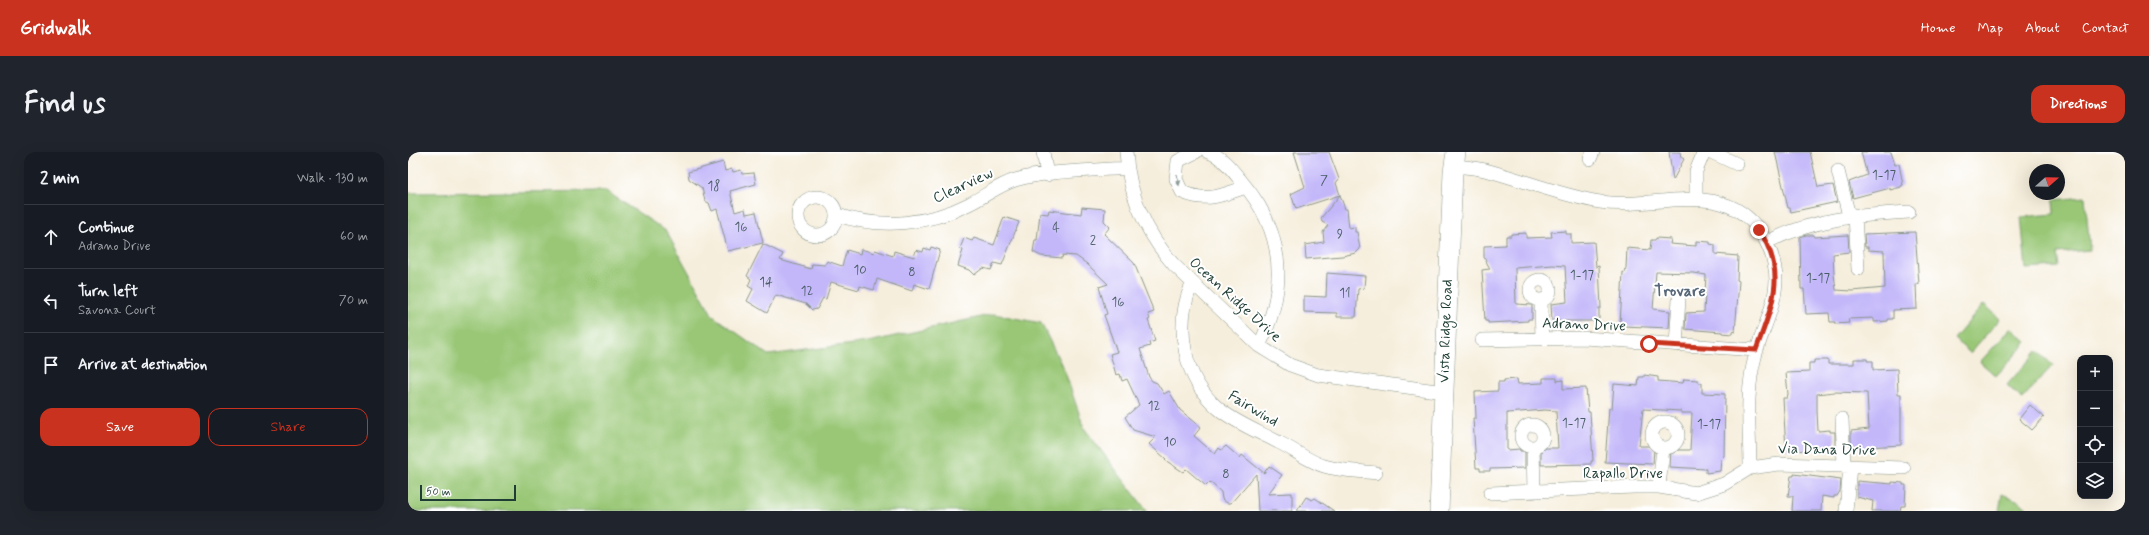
<!DOCTYPE html>
<html lang="en">
<head>
<meta charset="utf-8">
<style>
	body { margin:0; font-family:Mynerve,sans-serif; background:#20242c; color:#f1f3f6 }
	.controls { position:absolute; right:12px; bottom:12px; display:grid; overflow:hidden; border-radius:8px; box-shadow:0 4px 16px #0002 }
	.controls button { width:36px; height:36px; display:grid; place-items:center; padding:0; border:0; border-bottom:1px solid #363941; background:#171b24; color:#f1f3f6; font:20px sans-serif }
	.compass { position:absolute; left:1621px; top:12px; width:36px; height:36px; border-radius:50%; background:#171b24; box-shadow:0 4px 16px #0002; rotate:70deg }
	.scale { position:absolute; left:12px; bottom:10px; width:96px; box-sizing:border-box; padding-left:4px; border:2px solid #1f3d34; border-top:0; font-size:11px; line-height:14px; white-space:nowrap; color:#1f3d34; -webkit-text-stroke:3px #fff; paint-order:stroke }
	.stop { position:absolute; width:12px; height:12px; margin:-9px; border:3px solid #c8321e; border-radius:50%; background:#fff }
	.stop.end { background:#c8321e; border-color:#fff; box-shadow:0 1px 4px #0008 }
	.list { margin:0; padding:0; list-style:none }
	h2 { display:flex; justify-content:space-between; align-items:center; height:52px; margin:0; padding:0 16px; font-size:17px }
	h2 small { font-size:13px; font-weight:400; color:#9ea1a6 }
	.list li { display:grid; grid-template-columns:26px 1fr auto; gap:12px; align-items:center; box-sizing:border-box; height:64px; padding:0 16px; border-top:1px solid #363941 }
	.list b { display:block; font-size:15px; white-space:nowrap }
	.list p { margin:0; font-size:13px; white-space:nowrap; color:#9ea1a6 }
	.list em { font-size:13px; font-style:normal; color:#9ea1a6 }
	.actions { display:flex; gap:8px; padding:12px 16px }
	.actions a { flex:1; padding:9px 0; border:1px solid #c8321e; border-radius:12px; text-align:center; font-size:14px; color:#c8321e }
	.actions .main { background:#c8321e; color:#fff }
	.icon { flex:none; width:22px; height:22px; fill:none; stroke:currentColor; stroke-width:2; stroke-linecap:round; stroke-linejoin:round }
	.map { position:relative; flex:none; width:1717px; height:359px; overflow:hidden; border-radius:12px }
	header { display:flex; align-items:center; gap:24px; box-sizing:border-box; height:56px; padding:0 20px; background:#c8321e; color:#fff }
	header strong { font-size:19px }
	nav { display:flex; gap:22px; margin-inline-start:auto; font-size:14px }
	.intro { display:flex; align-items:center; justify-content:space-between; box-sizing:border-box; height:96px; padding:0 24px }
	h1 { margin:0; font-size:28px }
	.button { padding:10px 18px; border-radius:12px; background:#c8321e; color:#fff; font-size:14px; font-weight:700 }
	main { display:flex; gap:24px; padding:0 24px }
	aside { flex:1; background:#171b24; border-radius:12px; box-shadow:0 4px 16px #0002 }
	.map>svg:first-child { display:block }
	.green { fill:#99c776; stroke:#5c8255 }
	.building { fill:#c3b7f9 }
	.lines { fill:none; stroke-linecap:round; stroke-linejoin:round }
	.street-casing { stroke:#8a9688; stroke-width:14 }
	.secondary-casing { stroke:#8a9688; stroke-width:20 }
	.street { stroke:#fff; stroke-width:13 }
	.secondary { stroke:#fff; stroke-width:19 }
	.oneway { fill:#8f9e9a }
	.route { stroke:#c8321e; stroke-width:5 }
	.labels { text-anchor:middle; dominant-baseline:central; stroke-width:4; stroke-linejoin:round; paint-order:stroke }
	.number-label { font-size:13px; fill:#485c65 }
	.street-label { font-size:15px; fill:#1f3d34; stroke:#fff }
	.neighbourhood-label { font-size:16px; font-weight:bold; fill:#586879; stroke:#fff }
</style>
</head>
<body>
<header>
<strong>Gridwalk</strong>
<nav><a>Home</a><a>Map</a><a>About</a><a>Contact</a></nav>
</header>
<div class="intro"><h1>Find us</h1><a class="button">Directions</a></div>
<main>
<aside>
<h2>2 min<small>Walk · 130 m</small></h2>
<ul class="list">
<li><svg class="icon" aria-label="ahead" viewBox="0 0 24 24"><path d="M12 20V5M6 11l6-6 6 6"/></svg><div><b>Continue</b><p>Adrano Drive</p></div><em>60 m</em></li>
<li><svg class="icon" aria-label="left" viewBox="0 0 24 24"><path d="M17 20v-9H6M10 6l-5 5 5 5"/></svg><div><b>Turn left</b><p>Savona Court</p></div><em>70 m</em></li>
<li><svg class="icon" aria-label="arrive" viewBox="0 0 24 24"><path d="M6 21V4h12l-3 4 3 4H6"/></svg><div><b>Arrive at destination</b></div></li>
</ul>
<div class="actions"><a class="main">Save</a><a>Share</a></div>
</aside>
<div class="map">
<svg width="1717" height="359" viewBox="0 0 1717 359">
	<rect width="100%" height="100%" fill="#fff"/>
	<filter id="ink" filterUnits="userSpaceOnUse"><feTurbulence type="fractalNoise" baseFrequency=".025" numOctaves="2"/><feDisplacementMap in="SourceGraphic" scale="8" xChannelSelector="R" yChannelSelector="G"/><feConvolveMatrix kernelMatrix="1 2 1 2 8 2 1 2 1" color-interpolation-filters="sRGB"/></filter>
	<filter id="wash" filterUnits="userSpaceOnUse"><feTurbulence type="fractalNoise" baseFrequency=".012" numOctaves="4" result="noise"/><feDisplacementMap in="SourceGraphic" scale="16" xChannelSelector="R" yChannelSelector="G"/><feGaussianBlur stdDeviation="0.9" result="paint"/><feColorMatrix in="noise" values="0 0 0 0 0 0 0 0 0 0 0 0 0 0 0 0 0 1.4 0 .05"/><feComposite in="paint" operator="in"/></filter>
	<g filter="url(#wash)">
		<rect width="100%" height="100%" fill="#f6eedc"/>
		<!-- green -->
		<path class="green" d="M198 39 258 79 305 164 360 203 460 190 586 162 633 171 657 220 676 276 739 359H0V41Z
			M1677 45 1682 98 1649 101 1651 115 1618 117 1613 65 1646 62 1645 48Z
			M1576 152 1592 167 1562 201 1546 187Z
			M1603 176 1619 190 1588 224 1572 210Z
			M1629 199 1645 213 1614 247 1599 233Z
			M1594 342 1611 349 1622 359H1591Z"/>
		<g id="blocks">
			<!-- building -->
			<path class="building" d="M886 0H921L931 27 928 31 932 43 888 57 883 42 897 35Z
				M1261 0H1272L1273 5 1276 7 1265 28Z
				M1367 0H1402L1410 35 1425 33 1429 50 1383 60 1382 56H1380Z
				M1453 0H1483L1487 13 1491 12 1495 33 1493 34V35L1482 38V36L1445 46 1441 30 1459 23Z
				M315 10 317 19 324 17 325 20 333 18 334 22 346 21 348 32 322 39 327 60 337 57 338 62 348 60 355 91 320 99 309 57 304 59 301 51 297 49 294 36 281 27 280 20Z
				M932 43 937 57H939L941 76 947 75V80H949L952 97 948 101 934 104 898 107 897 93 916 90 915 80 920 73 914 70 913 66Z
				M674 55 697 57 696 69 702 75 696 82 726 111 746 160 740 162 742 167 740 168 747 189 741 191 742 194 732 197 741 225 744 229 749 231 756 242 761 239 772 258 793 275 786 284 807 302 811 296 813 298 818 294 832 306 834 303 856 321 861 314 874 323 860 342 884 341V359H850L848 322 823 351H819L814 347 813 340 802 330 798 334 778 317 775 320 757 308 758 307 741 292 748 285 725 278 717 265 731 253 719 227 714 229 712 222 708 223 705 212 702 202 709 200 696 163 699 162 691 135 700 132 679 112 668 104 655 103 654 106 633 104 625 100 627 88H629L632 61 640 62 641 58 673 62Z
				M596 65 611 70 594 113 586 111 583 118 575 116 566 123 561 118 550 114 555 98 552 97 556 86 564 89 566 86 586 93Z
				M1158 79V82H1163V91L1186 90 1188 115 1191 114 1193 156H1191V167H1188V169H1144L1143 152 1159 150 1157 114 1145 113 1107 116 1108 152 1124 153V167H1120V169L1080 171V169H1077L1074 118 1082 117 1076 105V94L1098 93V84H1103V82L1118 81V86L1144 85 1143 80Z
				M1507 80 1511 132H1508L1509 157 1485 158V167H1480V169L1466 170V166L1440 167 1441 171 1427 172V170H1422L1421 161 1398 162 1396 137H1393L1392 85 1398 83H1406V85L1440 83 1441 100 1425 102 1426 122 1428 138 1444 139 1477 136 1476 99 1460 98V95H1457L1456 82Z
				M1248 86 1263 87 1262 92 1288 94V89L1302 90V92L1307 93V102L1330 104 1329 128 1331 129 1327 180 1324 179V182L1314 181V180L1277 177 1278 161 1296 160 1298 123 1286 121 1248 120 1245 157 1262 159 1261 176 1215 174 1216 172H1212L1215 120 1217 121 1218 116 1219 96 1242 98 1243 88H1248Z
				M355 92 375 102 372 108 403 117 404 112 417 113 419 109 434 114 439 98 452 102 453 97 466 101 467 98 485 104 486 99 506 105 508 98 515 100 516 96 522 98 523 95 532 98 521 137 506 132 504 139 469 127 466 138 452 134 451 138 423 130 418 147 415 146 409 157 404 158 398 152 368 143 359 161 339 149 345 137 340 134 343 127 339 124Z
				M919 121 957 124 956 136 950 137 948 165H929V161L896 160V144L918 145Z
				M1446 207H1459V209H1465V218L1489 217 1490 242H1493V293L1443 296V279L1461 277 1459 241 1426 240 1409 242V259L1410 279 1422 278V280H1427V297L1381 299V297L1378 298 1375 246H1379L1380 242 1378 221 1401 220V211H1406V208H1420V212H1446Z
				M1236 223 1250 225V229L1275 231 1276 227 1290 228V231H1294V241L1317 242 1316 304 1313 307 1312 319 1298 321V317L1262 315 1263 298H1282L1284 261H1273V259L1235 257 1231 294H1243V296H1246L1245 312 1197 310 1201 256 1204 257 1206 232 1230 234 1231 225H1236Z
				M1135 226H1149V229L1155 228V237L1178 236 1180 260H1182L1185 309H1183V312L1133 313V299L1138 296H1150L1148 259 1137 258 1099 261V298L1112 297V299H1117V316L1082 317V319H1072V316H1068L1065 266H1068L1067 240 1090 239V230H1096V228L1109 227 1110 232 1135 231Z
				M1622 253 1636 265 1624 278 1611 267Z
				M1386 322 1433 328 1432 339 1429 344H1426V346L1414 344 1413 359H1384L1385 344H1380L1383 324H1386Z
				M1449 329 1484 332V330L1495 331V333H1498L1497 354H1493L1492 359H1464L1465 349 1449 345Z
				M898 345 904 348 907 346 926 359H889Z"/>
		</g>
	</g>
	<g filter="url(#ink)">
		<use href="#blocks" fill-opacity="0" stroke="#8a9688" stroke-width="1"/>
		<g class="lines">
			<!-- street casing -->
			<g class="street-casing">
				<path id="street" d="M635 0 639 23
					M718 0C721 44 737 80 766 113L851 194 882 213 910 223 925 225 1036 240
					M788 0 770 9 768 27 774 40C800 51 813 43 838 35
					M800 0C814 4 825 19 834 30 877 80 880 136 851 194
					M1303 0 1329 12
					M1182 7 1185 0
					M1046 14C1057 15 1070 16 1081 19 1118 29 1154 44 1192 50 1246 59 1315 24 1353 81 1362 95 1368 112 1368 129 1367 156 1353 180 1347 205 1337 241 1342 280 1342 316
					M1430 19 1441 64
					M390 64a19 19 0 1 1 38 0a19 19 0 1 1-38 0Z
					M1288 46V19L1296 0
					M429 63C473 77 520 73 561 52 577 44 591 33 607 28 642 18 683 19 719 16
					M1447 63 1450 117
					M1359 90C1405 67 1451 63 1501 60
					M1122 138a10 10 0 1 1 20 0a10 10 0 1 1-20 0Z
					M784 132C766 173 775 227 811 257 828 271 851 280 870 290 885 297 900 309 916 314 932 319 951 319 968 321
					M1133 149 1134 187
					M1074 188 1176 186 1348 198
					M1268 193 1271 147
					M1434 267 1436 314
					M1244 283a13 13 0 1 1 26 0a13 13 0 1 1-26 0Z
					M1113 284a11 11 0 1 1 22 0a11 11 0 1 1-22 0Z
					M1125 295 1126 340
					M1251 335 1255 296
					M1082 341 1226 335H1251L1288 341 1316 332 1342 316 1371 312 1496 316
					M1438 359 1442 314"/>
			</g>
			<!-- secondary casing -->
			<g class="secondary-casing">
				<path id="secondary" d="M1031 359 1045 20 1048 0"/>
			</g>
			<!-- street -->
			<use href="#street" class="street"/>
			<!-- secondary -->
			<use href="#secondary" class="secondary"/>
		</g>
		<!-- one-way arrows -->
		<defs><path id="oneway-solid" d="M-6-.8H1V-3.2L6.5 0L1 3.2V.8H-6Z"/></defs>
		<use class="oneway" href="#oneway-solid" transform="translate(770 28) rotate(79)"/>
	</g>
	<g class="lines" filter="url(#ink)">
		<!-- route -->
		<path class="route" d="M1241 192 1348 198C1364 153 1380 122 1351 78"/>
	</g>
	<g class="labels">
		<!-- number labels -->
		<g class="number-label">
			<text x="1476" y="23">1-17</text>
			<text x="916" y="28">7</text>
			<text x="306" y="34">18</text>
			<text x="333" y="75">16</text>
			<text x="648" y="76">4</text>
			<text x="932" y="82">9</text>
			<text x="685" y="88">2</text>
			<text x="452" y="118">10</text>
			<text x="504" y="120">8</text>
			<text x="1174" y="123">1-17</text>
			<text x="1410" y="126">1-17</text>
			<text x="358" y="130">14</text>
			<text x="399" y="139">12</text>
			<text x="937" y="141">11</text>
			<text x="710" y="150">16</text>
			<text x="746" y="254">12</text>
			<text x="1166" y="271">1-17</text>
			<text x="1301" y="272">1-17</text>
			<text x="762" y="290">10</text>
			<text x="818" y="322">8</text>
		</g>
		<!-- street labels -->
		<g class="street-label">
			<text transform="translate(555 34) rotate(-25)">Clearview</text>
			<text transform="translate(827 148) rotate(42)">Ocean Ridge Drive</text>
			<text transform="translate(1176 173) rotate(2)">Adrano Drive</text>
			<text transform="translate(1038 179) rotate(-88)">Vista Ridge Road</text>
			<text transform="translate(845 257) rotate(31)">Fairwind</text>
			<text transform="translate(1419 298) rotate(1)">Via Dana Drive</text>
			<text x="1215" y="322">Rapallo Drive</text>
		</g>
		<!-- neighbourhood labels -->
		<g class="neighbourhood-label">
			<text x="1272" y="139">Trovare</text>
		</g>
	</g>
</svg>
<div class="controls">
<button>+</button>
<button>−</button>
<button><svg class="icon" aria-label="locate" viewBox="0 0 24 24"><circle cx="12" cy="12" r="6"/><path d="M12 2v4M12 18v4M2 12h4M18 12h4"/></svg></button>
<button><svg class="icon" aria-label="layers" viewBox="0 0 24 24"><path d="M12 4l9 5-9 5-9-5zM3 14l9 5 9-5"/></svg></button>
</div>
<svg class="compass" viewBox="-18 -18 36 36"><path d="M0-13l5 13h-10z" fill="#e53935"/><path d="M0 13l5-13h-10z" fill="#9ea1a6"/></svg>
<div class="scale">50 m</div>
<div class="stop" style="left:1241px;top:192px"></div>
<div class="stop end" style="left:1351px;top:78px"></div>
</div>
</main>
</body>
</html>
